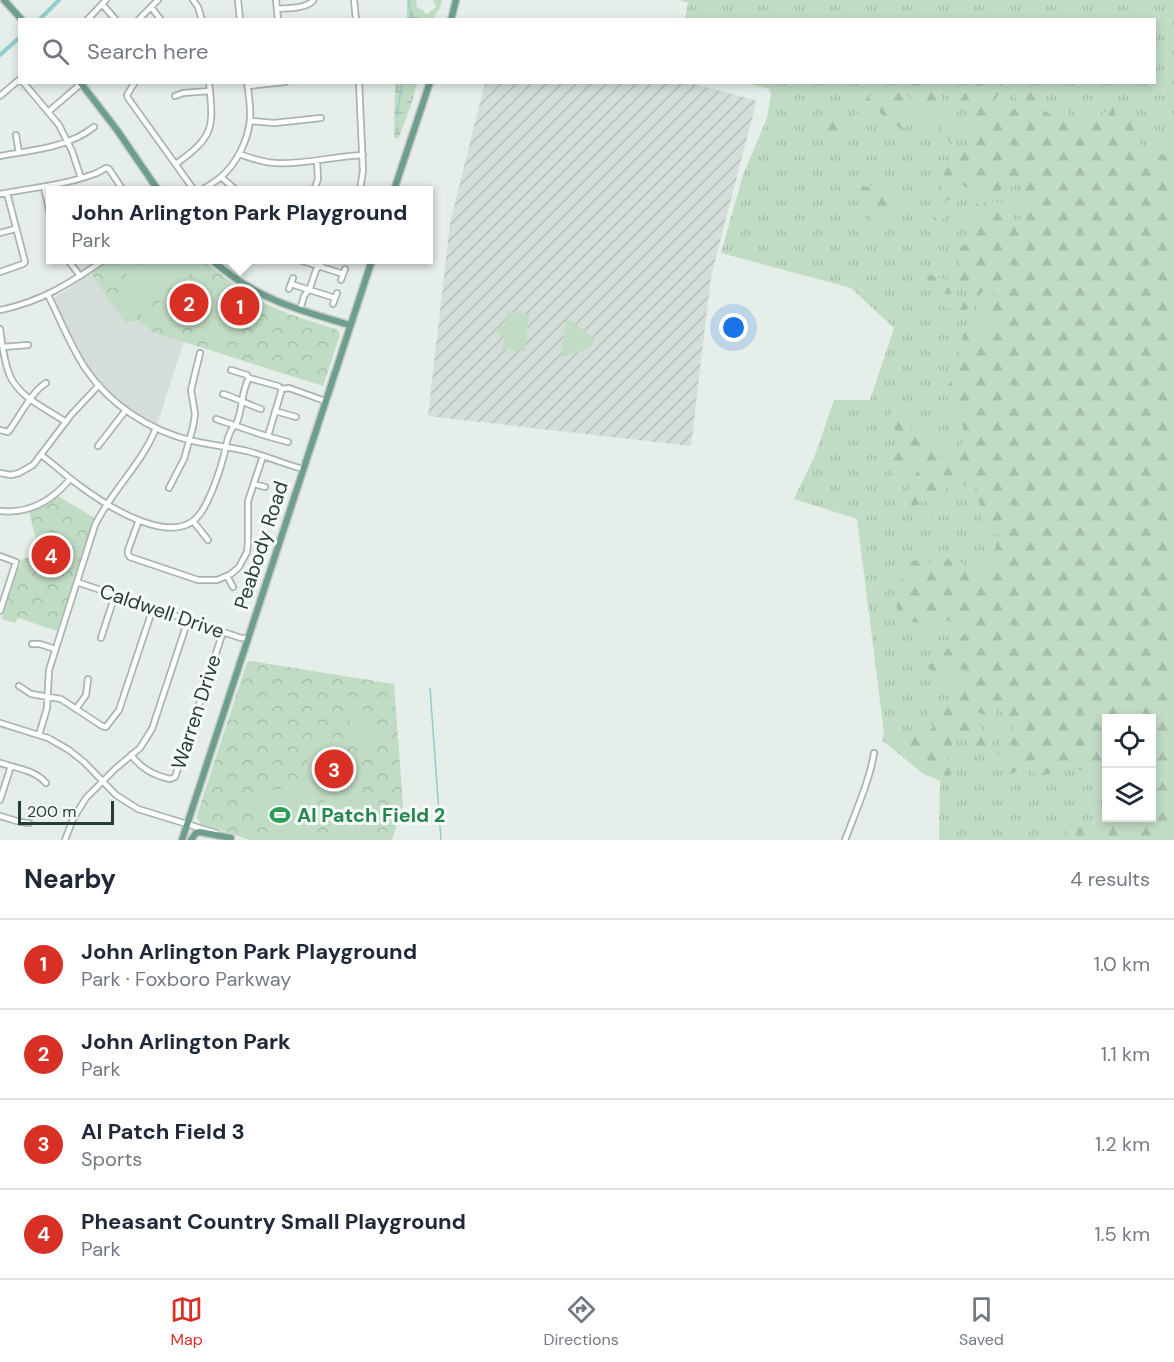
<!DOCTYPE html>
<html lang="en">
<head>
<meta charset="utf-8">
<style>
	body { margin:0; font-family:"DM Sans",sans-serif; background:#f6f6f7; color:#1f2937 }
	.controls { position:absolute; right:18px; bottom:18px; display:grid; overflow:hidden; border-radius:0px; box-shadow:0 3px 9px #0003 }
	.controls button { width:54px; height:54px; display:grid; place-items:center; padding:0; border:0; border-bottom:2px solid #e0e1e3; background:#fff; color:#1f2937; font:30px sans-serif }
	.scale { position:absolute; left:18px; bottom:15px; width:96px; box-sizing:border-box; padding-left:6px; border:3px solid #263e35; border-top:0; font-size:16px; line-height:21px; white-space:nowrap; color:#263e35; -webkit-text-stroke:4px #f6faf8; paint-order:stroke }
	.you { position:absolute; left:734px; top:328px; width:21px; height:21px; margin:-15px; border:4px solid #fff; border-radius:50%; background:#1a73e8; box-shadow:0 0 0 9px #1a73e833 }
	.badge { display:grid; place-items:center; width:39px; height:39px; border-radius:50%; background:#d93025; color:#fff; font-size:20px; font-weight:700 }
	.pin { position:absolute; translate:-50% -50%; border:3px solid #fff; box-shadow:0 2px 6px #0006 }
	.popup { position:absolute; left:46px; top:186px; width:387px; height:78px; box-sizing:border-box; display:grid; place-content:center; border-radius:0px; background:#fff; filter:drop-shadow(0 2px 4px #0005); font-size:20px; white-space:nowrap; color:#747a83 }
	.popup b { font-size:22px; color:#1f2937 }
	.popup::after { content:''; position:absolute; left:50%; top:100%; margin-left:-12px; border:12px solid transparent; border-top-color:#fff }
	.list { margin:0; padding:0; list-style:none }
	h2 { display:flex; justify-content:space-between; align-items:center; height:78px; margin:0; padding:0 24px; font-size:26px }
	h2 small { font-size:20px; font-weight:400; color:#747a83 }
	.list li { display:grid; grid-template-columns:39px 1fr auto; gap:18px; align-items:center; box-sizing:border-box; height:90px; padding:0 24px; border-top:2px solid #e0e1e3 }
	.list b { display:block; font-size:22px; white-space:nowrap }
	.list p { margin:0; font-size:20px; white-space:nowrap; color:#747a83 }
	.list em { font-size:20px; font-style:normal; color:#747a83 }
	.icon { flex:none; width:33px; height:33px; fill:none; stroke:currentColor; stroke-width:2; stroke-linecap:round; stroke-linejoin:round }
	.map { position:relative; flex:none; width:1174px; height:840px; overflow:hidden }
	.search { position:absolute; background:#fff; box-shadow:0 3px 9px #0003; left:18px; right:18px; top:18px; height:66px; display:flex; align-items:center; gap:15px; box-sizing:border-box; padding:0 21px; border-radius:0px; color:#747a83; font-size:22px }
	.sheet { height:438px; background:#fff }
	nav { display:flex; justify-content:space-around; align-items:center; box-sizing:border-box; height:84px; border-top:2px solid #e0e1e3; background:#fff; font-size:16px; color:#747a83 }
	nav a { display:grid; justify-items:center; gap:3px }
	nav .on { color:#d93025 }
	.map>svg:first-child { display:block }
	.built { fill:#d4ddd8 }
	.industrial { fill:url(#industrial-furrows) }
	.grass { fill:url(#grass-tufts); fill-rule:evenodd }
	.forest { fill:url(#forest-firs) }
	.wetland { fill:url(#wetland-marsh) }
	.park { fill:url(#park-crowns) }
	.pitch { fill:#c1dcc5 }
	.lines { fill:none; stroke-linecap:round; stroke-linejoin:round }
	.stream { stroke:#93cccd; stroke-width:1.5 }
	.canal { stroke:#93cccd; stroke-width:4 }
	.minor-casing { stroke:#a9b6af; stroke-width:8 }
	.major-casing { stroke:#c2c9c6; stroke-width:9 }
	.minor { stroke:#fff; stroke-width:4.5 }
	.major { stroke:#6e9f8c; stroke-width:6 }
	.labels { text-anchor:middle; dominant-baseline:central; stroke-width:6; stroke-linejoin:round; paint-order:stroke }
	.street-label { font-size:20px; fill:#263e35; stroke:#f6faf8 }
	.leisure-label { font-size:20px; font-weight:bold; fill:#27864d; stroke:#f6faf8; text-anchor:start }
</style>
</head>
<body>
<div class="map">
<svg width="1174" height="840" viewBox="0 0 1174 840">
	<defs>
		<pattern id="industrial-furrows" width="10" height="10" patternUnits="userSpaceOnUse" patternTransform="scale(1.5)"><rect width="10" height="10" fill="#d4ddd8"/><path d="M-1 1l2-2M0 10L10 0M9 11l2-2" fill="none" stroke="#b6bfba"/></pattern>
		<pattern id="grass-tufts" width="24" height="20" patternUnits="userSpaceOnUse" patternTransform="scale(1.5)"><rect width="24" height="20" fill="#c1dcc5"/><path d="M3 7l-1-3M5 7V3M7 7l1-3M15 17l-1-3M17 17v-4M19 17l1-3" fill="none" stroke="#a6beaa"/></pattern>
		<pattern id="forest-firs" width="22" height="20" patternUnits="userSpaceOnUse" patternTransform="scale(1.5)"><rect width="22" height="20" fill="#c1dcc5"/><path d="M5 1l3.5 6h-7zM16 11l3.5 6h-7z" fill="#a6beaa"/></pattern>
		<pattern id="wetland-marsh" width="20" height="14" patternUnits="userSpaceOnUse" patternTransform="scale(1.5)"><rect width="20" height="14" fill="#c1dcc5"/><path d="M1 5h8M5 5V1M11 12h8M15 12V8" fill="none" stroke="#a6beaa"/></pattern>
		<pattern id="park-crowns" width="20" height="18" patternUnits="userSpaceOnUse" patternTransform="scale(1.5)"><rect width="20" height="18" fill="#c1dcc5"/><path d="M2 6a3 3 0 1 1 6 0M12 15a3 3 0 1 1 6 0" fill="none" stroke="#a6beaa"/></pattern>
	</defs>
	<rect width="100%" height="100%" fill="#e6eee9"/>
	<!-- built -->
	<path class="built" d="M90 273 98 283 132 321 144 323 155 333 184 341 157 425 134 411 117 398 96 377 78 351 54 300 55 297 72 287Z"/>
	<!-- industrial -->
	<path class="industrial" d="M485 83H690L755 100 756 103 711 276 691 446 428 416 450 223Z"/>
	<!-- grass -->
	<path class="grass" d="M680 0H1174V840H939L940 781 924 774 882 740 884 733 857 519 794 499 815 455 834 400H870L894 328 851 288 721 253 743 175 767 118 771 95 769 89 747 83 1154 82V20H685L688 3ZM1106 718H1152V818H1106Z"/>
	<!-- forest -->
	<path class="forest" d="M974 82 983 83 981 90 993 83H998L1000 91 995 100 1006 113 1021 106 1015 97 1021 83H1023L1038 95 1034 104 1055 117 1054 103 1065 107 1074 123 1087 125 1113 106 1117 121H1129L1138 132 1139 144 1152 151 1164 155V145L1174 141V840H1067L1066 834 1073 821 1090 823 1102 822 1132 831 1146 818H1152L1153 798 1152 797V718H1106V779L1094 778 1079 769 1059 770 1040 777 1025 767 1011 774 1001 766 1005 762 1006 754H997L998 743 1002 740 1004 731 1015 729 1005 720 1014 705 998 708 994 717 978 713 971 716 987 734 988 744 978 754 966 735 953 728 951 750 945 764 952 770 948 783C921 776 903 756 882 740L894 733 925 734 933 727 928 719 929 704 951 701 947 690 965 669 934 673 927 667 968 631 945 619 928 629 919 623 898 619 896 600 902 578 894 558 907 549 912 561 927 559 935 572 950 557 962 563 969 577C986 573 994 559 996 542L1004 536 991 533 989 524 980 518 978 489 957 482 945 489 944 507 933 516 927 500 911 509 910 481 919 470 913 464 894 475 883 462 887 449 896 445 901 435 893 428 888 417 896 406 913 430 924 428 937 445 938 458 962 446 963 426 955 423V410L944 391 958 372 963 333 987 332 988 316H973L978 304 988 306 1002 297 984 290 966 310H951L935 302 968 301 965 288 954 283 950 295 925 288V273L947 280 952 267 958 273 962 268 955 256 952 239 962 246 972 242 970 227 980 225 962 210 976 202 983 210 984 200 1010 204 1013 223 1027 215 1018 207 1024 195 1021 185 1009 176 995 199 966 187 955 180 957 192 942 205 945 217 939 223 934 220 933 198 941 195 943 182 933 173 947 164 953 168 956 156 961 149 967 154 978 147 970 134 968 116 975 117 979 109 973 104 955 106Z
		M917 83H939L942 98 947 105 942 112 957 136 951 144 936 119 922 118 918 105 899 109 910 123 902 130 864 101 874 94 889 109 894 92 916 99 905 87Z
		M859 113 864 123 854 127 827 133 826 122Z
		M886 179 895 182 887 197 900 203 897 214 882 207 883 227H873L868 204 859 199 857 180 867 188Z"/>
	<!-- wetland -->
	<path class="wetland" d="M407 0H416L417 8 423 10 426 14H428L429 12 436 7 433 0H442L440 8 433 19 407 20Z
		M395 83H417L411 105 399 137 396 139 394 136Z"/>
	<!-- park -->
	<path class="park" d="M110 260H203L236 286 264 303 289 314 338 330 340 335 323 386 155 333C143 325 140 317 125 323L91 273Z
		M58 496 96 519 91 526 57 631 18 618 15 623 1 619 17 570 21 565 20 561 39 552 29 512 45 505Z
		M251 661 394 684 403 805 392 840H250L201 824 198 819H197V815L247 662Z"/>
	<!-- pitch -->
	<path class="pitch" d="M136 260H200L204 264 163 293 158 292Z
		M135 267 153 293 152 296 127 313C115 297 118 278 135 267Z
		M167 296H170L189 323C171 334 153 332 141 314Z
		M217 300 220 301 238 327C221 339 203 335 191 318Z
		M507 312 529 314 525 351 503 350 504 338 496 332 498 328 505 325Z
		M566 318 586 332 595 341C588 351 572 354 561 358Z
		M354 693 380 741 365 749 339 701Z
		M305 741C337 740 359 753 363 786L326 791 319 795H310L306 787 307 798H303L307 839C276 839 254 825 250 793L291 788 286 785H311Z
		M378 798C380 814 376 828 365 840H331L328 820 320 821 325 799 335 801V803Z"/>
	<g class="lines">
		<!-- stream -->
		<path class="stream" d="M409 0 411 20
			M397 116 402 82
			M430 688 441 840"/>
		<!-- canal -->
		<path class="canal" d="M39 20 59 0
			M0 55 20 37"/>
		<!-- minor casing -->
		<g class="minor-casing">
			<path id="minor" d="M193 0 198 7 202 20
				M238 0 240 20
				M276 0 278 20
				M354 0 356 20
				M102 4 116 20
				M151 7 161 20
				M277 9C288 8 304 9 313 1
				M87 20 106 0
				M138 20 158 0
				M23 82 59 125 72 151 81 178
				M135 82 127 95 128 98 194 190
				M359 82 363 171 360 190
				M248 86 285 82
				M0 96 20 79
				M175 96 183 93 210 91
				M48 112 83 82
				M250 121 274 123 321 118
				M16 135 19 153
				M239 154C251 158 263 163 276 163 305 165 334 156 363 155
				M0 156C33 150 67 148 94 127
				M176 164C214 136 214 129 209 82
				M221 177 236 190
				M44 187 51 218
				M202 190C208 186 215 182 221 177 237 163 248 140 250 120 251 108 249 95 247 82
				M314 190 318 179 317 161
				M0 194C30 188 65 185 94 174 98 173 102 170 106 168L109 169 123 190
				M0 233 15 229
				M68 260 80 276
				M300 260 343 274
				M0 272 23 264 25 262 7 193
				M341 280 345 269
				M291 284 335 298
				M289 289 293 278
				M48 295C60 319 70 345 85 368 110 405 150 431 193 441 211 445 229 447 247 451 266 456 284 464 303 469
				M333 304 337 293
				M0 310C41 302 70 283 104 260
				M300 310 304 296 310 288 316 270 324 260
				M0 329C2 345 4 362 10 376 20 398 47 409 66 422
				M3 347 28 345
				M231 370 247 375 249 378 278 386 282 389
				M282 389 289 388 325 401
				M223 394C237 398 248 405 261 409
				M275 411 296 417
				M216 419 263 435 288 442
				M0 430 8 432C19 418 31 392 46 383
				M268 436 282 389
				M98 446 126 410
				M41 455C55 465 67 477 80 486 107 506 177 552 202 511 211 497 220 471 224 455 226 447 227 436 232 429 233 426 236 425 237 422 243 407 241 392 249 378
				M0 473 11 475 19 473 33 465 71 415 99 385
				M254 484 265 487
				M169 488 184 459 193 427 195 414 191 390 200 353
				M0 511C30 514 52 501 70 479
				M139 520 128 550V554L130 557 198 580H217L231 574 239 567 247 552 248 543V501L263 456
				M193 521 208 540
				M0 556 16 562 0 611
				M227 576 233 587
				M77 582 223 632 241 638H248
				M101 638 115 595
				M32 644H40L55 649
				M19 686 31 694 61 699 102 726 106 727 119 710 153 608
				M76 709 86 695 88 679
				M0 723 48 738 69 750 84 762 116 795 138 809 216 833
				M39 735 47 708 49 670 95 525C112 490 142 464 156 428
				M131 755C142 769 153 775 170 779L175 777 223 632
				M0 763C16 768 35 770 46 783
				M0 800 11 766
				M0 816 20 822 29 823
				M65 840 73 819 86 798 115 769 140 748 152 729 188 620
				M845 840C855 813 870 780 874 753"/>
		</g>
		<!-- major casing -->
		<g class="major-casing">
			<path id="major" d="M4 0 22 20
				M451 20 456 0
				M80 82 117 130 158 190
				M394 190 430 82
				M212 260C254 298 298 310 350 325
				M182 840 372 260
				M191 840 196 833 200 832 231 838"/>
		</g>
		<!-- minor -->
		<use href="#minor" class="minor"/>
		<!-- major -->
		<use href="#major" class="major"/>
	</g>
	<!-- icons -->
	<defs>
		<g id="stadium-bare" transform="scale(1.62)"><path d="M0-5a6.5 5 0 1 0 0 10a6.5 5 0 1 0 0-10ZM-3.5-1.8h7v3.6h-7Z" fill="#2e9e5b" stroke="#f6faf8" stroke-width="2.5" paint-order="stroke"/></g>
	</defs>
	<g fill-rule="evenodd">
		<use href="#stadium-bare" x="280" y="815"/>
	</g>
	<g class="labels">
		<!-- street labels -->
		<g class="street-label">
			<text transform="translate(261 545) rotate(-72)">Peabody Road</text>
			<text transform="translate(162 611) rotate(19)">Caldwell Drive</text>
			<text transform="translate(196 712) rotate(-72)">Warren Drive</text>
		</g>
		<!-- leisure labels -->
		<g class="leisure-label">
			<text x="297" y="815">Al Patch Field 2</text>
		</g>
	</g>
</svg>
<div class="controls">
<button><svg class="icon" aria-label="locate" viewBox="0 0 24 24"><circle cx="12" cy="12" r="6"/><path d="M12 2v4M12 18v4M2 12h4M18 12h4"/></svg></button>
<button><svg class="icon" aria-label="layers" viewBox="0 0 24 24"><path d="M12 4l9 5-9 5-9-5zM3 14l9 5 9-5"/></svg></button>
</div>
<div class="scale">200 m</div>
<div class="you"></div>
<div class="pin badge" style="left:240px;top:306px">1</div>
<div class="popup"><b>John Arlington Park Playground</b>Park</div>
<div class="pin badge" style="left:189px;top:303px">2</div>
<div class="pin badge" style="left:334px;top:769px">3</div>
<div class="pin badge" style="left:51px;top:555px">4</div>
<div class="search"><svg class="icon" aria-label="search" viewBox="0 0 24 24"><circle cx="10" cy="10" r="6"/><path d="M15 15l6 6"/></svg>Search here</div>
</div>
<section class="sheet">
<h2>Nearby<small>4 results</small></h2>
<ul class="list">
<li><span class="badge">1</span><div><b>John Arlington Park Playground</b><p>Park · Foxboro Parkway</p></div><em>1.0 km</em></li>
<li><span class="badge">2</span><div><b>John Arlington Park</b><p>Park</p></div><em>1.1 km</em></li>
<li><span class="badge">3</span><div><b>Al Patch Field 3</b><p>Sports</p></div><em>1.2 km</em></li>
<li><span class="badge">4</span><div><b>Pheasant Country Small Playground</b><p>Park</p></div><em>1.5 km</em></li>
</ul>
</section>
<nav>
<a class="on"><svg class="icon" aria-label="map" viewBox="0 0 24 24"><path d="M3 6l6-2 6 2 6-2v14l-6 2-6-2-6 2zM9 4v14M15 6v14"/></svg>Map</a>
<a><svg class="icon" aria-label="directions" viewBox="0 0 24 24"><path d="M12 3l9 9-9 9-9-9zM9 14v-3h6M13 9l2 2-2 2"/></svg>Directions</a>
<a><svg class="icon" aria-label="saved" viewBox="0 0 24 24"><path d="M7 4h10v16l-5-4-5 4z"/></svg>Saved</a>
</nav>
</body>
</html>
